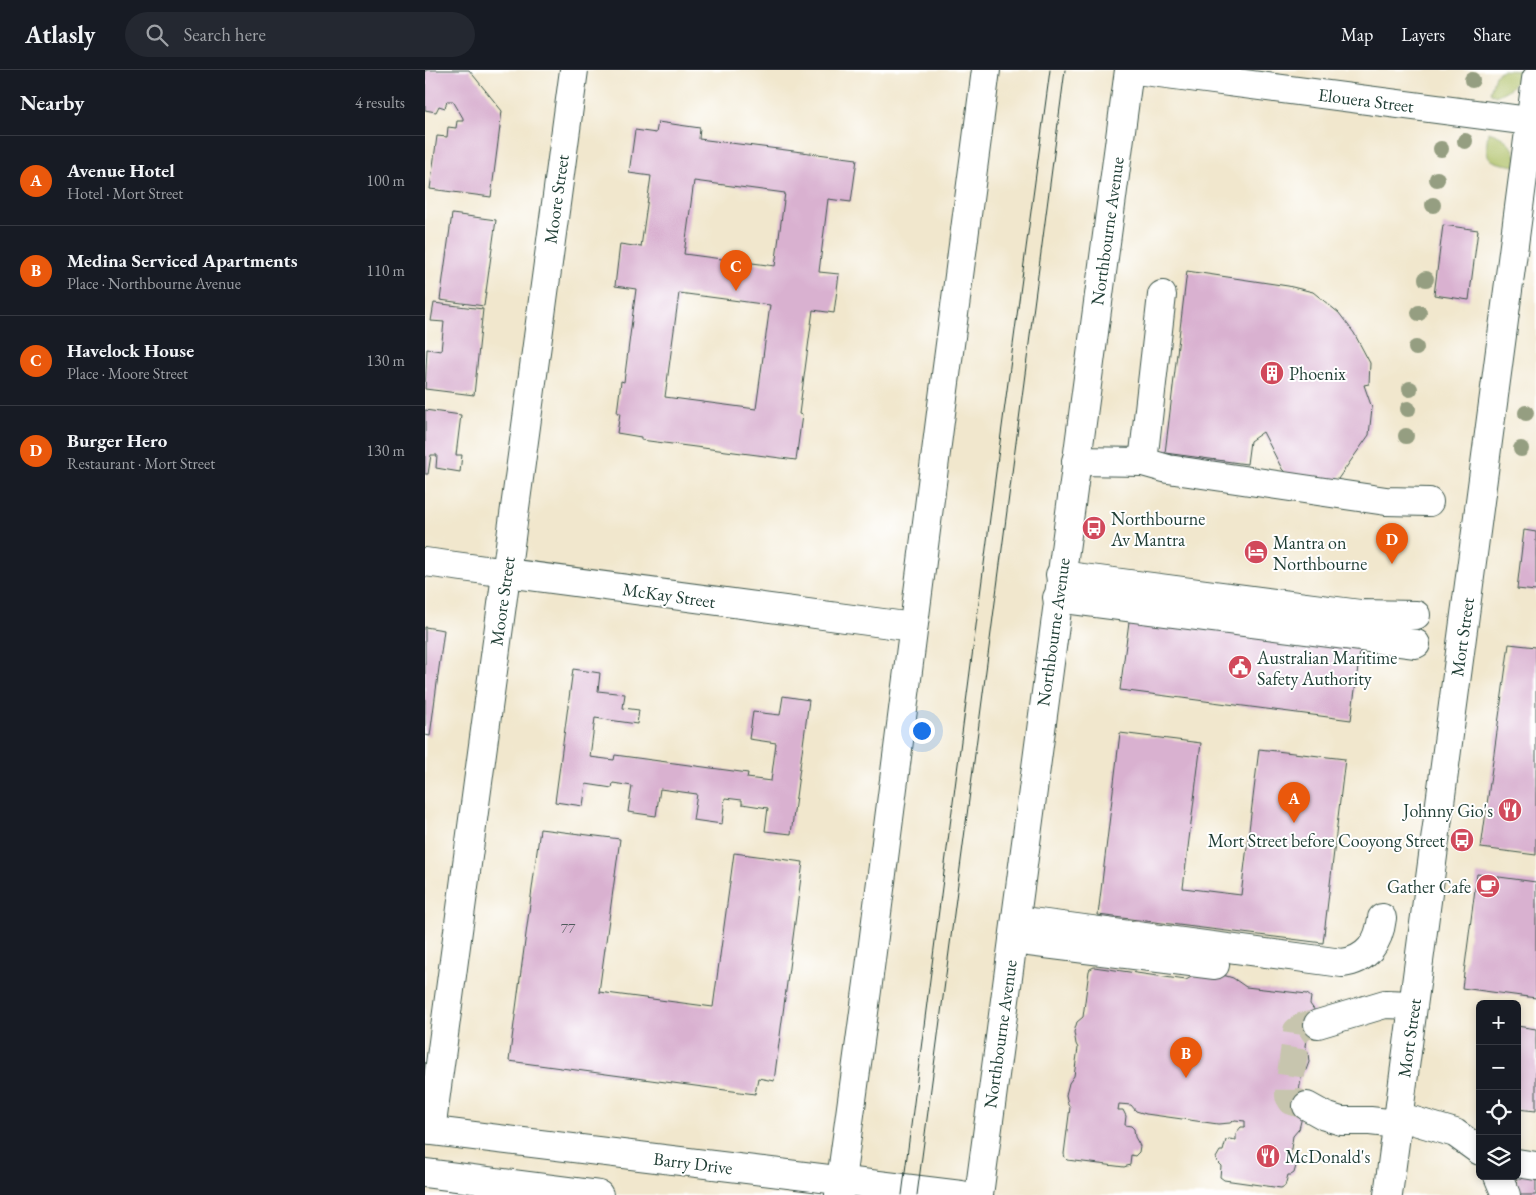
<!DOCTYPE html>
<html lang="en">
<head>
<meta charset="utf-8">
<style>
	body { margin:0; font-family:"EB Garamond",serif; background:#242831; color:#f1f3f6 }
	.controls { position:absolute; right:15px; bottom:15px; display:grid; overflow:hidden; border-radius:8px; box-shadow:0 2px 8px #0003 }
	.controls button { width:45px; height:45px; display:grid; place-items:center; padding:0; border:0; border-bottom:1px solid #363941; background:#171b24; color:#f1f3f6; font:25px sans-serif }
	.you { position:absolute; left:496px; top:660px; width:18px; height:18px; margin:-12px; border:4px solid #fff; border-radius:50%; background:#1a73e8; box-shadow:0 0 0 8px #1a73e833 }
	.badge { display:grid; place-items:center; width:32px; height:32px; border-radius:50%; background:#ea580c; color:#fff; font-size:16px; font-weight:700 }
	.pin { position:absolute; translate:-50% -41px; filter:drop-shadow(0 1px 2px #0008) }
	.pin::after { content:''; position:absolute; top:26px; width:18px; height:15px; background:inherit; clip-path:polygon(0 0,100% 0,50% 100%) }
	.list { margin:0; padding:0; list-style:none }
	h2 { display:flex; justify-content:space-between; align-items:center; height:65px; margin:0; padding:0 20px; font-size:21px }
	h2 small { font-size:16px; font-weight:400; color:#9ea1a6 }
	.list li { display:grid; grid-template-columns:32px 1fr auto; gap:15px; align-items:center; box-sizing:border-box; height:90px; padding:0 20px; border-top:1px solid #363941 }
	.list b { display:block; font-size:19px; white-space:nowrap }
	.list p { margin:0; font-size:16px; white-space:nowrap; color:#9ea1a6 }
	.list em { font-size:16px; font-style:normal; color:#9ea1a6 }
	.icon { flex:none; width:28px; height:28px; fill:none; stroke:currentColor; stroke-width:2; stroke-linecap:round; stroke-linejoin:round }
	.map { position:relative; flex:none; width:1111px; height:1125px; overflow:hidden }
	header { display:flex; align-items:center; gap:30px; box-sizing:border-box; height:70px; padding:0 25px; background:#171b24; border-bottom:1px solid #363941 }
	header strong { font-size:24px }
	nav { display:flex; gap:28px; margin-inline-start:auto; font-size:18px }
	.search { width:350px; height:45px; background:#242831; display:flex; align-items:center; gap:12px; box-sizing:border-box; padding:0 18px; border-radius:28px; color:#9ea1a6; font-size:19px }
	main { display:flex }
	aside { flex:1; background:#171b24 }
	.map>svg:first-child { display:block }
	.green { fill:#abbd61; stroke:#657d4a }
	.building { fill:#d9b1d0; fill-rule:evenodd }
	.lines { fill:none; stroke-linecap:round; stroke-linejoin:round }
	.minor-tunnel { stroke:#c7c5ae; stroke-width:28; stroke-dasharray:28 14; stroke-linecap:butt }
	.minor-casing { stroke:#3e564b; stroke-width:30 }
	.major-casing { stroke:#3e564b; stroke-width:30 }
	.highway-casing { stroke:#3e564b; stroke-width:30 }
	.minor { stroke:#fff; stroke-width:28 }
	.major { stroke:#fff; stroke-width:28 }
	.highway { stroke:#fff; stroke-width:28 }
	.tram { stroke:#1f3d34; stroke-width:1 }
	.tree { fill:#959e81 }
	.labels { text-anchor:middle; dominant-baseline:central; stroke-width:4; stroke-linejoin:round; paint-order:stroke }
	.number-label { font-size:15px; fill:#4e5a5b }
	.street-label { font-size:18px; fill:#1f3d34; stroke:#fff }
	.poi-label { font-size:18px; fill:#1f3d34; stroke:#fff; text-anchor:start }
</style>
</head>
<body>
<header>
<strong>Atlasly</strong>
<div class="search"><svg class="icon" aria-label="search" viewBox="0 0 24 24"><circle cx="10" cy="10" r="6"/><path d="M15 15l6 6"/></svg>Search here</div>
<nav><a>Map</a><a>Layers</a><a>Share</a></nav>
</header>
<main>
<aside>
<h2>Nearby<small>4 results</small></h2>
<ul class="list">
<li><span class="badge">A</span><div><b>Avenue Hotel</b><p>Hotel · Mort Street</p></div><em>100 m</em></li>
<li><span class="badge">B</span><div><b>Medina Serviced Apartments</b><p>Place · Northbourne Avenue</p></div><em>110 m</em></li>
<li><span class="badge">C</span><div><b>Havelock House</b><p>Place · Moore Street</p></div><em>130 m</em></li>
<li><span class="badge">D</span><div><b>Burger Hero</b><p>Restaurant · Mort Street</p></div><em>130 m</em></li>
</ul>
</aside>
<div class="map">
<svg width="1111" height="1125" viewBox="0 0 1111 1125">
	<rect width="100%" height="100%" fill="#fff"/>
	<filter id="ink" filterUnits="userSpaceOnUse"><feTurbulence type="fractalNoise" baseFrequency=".02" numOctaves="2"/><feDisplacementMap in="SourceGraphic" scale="10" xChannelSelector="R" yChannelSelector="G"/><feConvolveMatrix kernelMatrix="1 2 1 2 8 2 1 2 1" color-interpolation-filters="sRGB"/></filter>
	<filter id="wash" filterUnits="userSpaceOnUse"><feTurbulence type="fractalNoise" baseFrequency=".0096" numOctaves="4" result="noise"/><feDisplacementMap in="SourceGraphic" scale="20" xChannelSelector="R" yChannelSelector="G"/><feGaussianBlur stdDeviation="1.12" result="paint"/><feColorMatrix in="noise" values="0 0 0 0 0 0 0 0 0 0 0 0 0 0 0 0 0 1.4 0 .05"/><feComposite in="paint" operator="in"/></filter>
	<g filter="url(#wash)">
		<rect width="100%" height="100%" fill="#f1e7cd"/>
		<!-- green -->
		<path class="green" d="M1077 0 1097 1C1092 15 1083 21 1070 26L1065 22 1070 5Z
			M1063 62C1079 66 1094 77 1091 96 1063 92 1059 91 1063 62Z"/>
		<g id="blocks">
			<!-- building -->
			<path class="building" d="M0 0H44L77 41 66 127 5 119 12 66 22 67 23 57 31 58 32 51H38V48L28 31H22L20 38 14 36 11 42 0 40Z
				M233 52 275 58 274 69 432 89 426 132 403 129 394 202 414 204 409 243 388 240 374 344 377 345 371 390 216 370V367L192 363 195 343H192L196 311 199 312 211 219 190 216 195 174 216 177 226 106 204 103 210 60 231 63ZM269 111 360 123 350 196 259 184ZM254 223 345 235 331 339 240 327Z
				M27 144 71 150 59 236 15 230Z
				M1018 155 1053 160 1044 230 1009 225Z
				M762 201 863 216 888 222 914 243 929 263 945 293 944 314 939 315 947 338 944 365 908 416 868 411 857 399 838 362 825 371 822 394 740 383Z
				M9 233 58 239 49 325 0 319 2 279 16 281 19 252 6 251Z
				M0 340 36 345 31 385H37L35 402 11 398 12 385H6L3 404H0Z
				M1099 460 1111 462V521L1092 519Z
				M705 544 936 574 926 650 695 620Z
				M0 557 19 560 5 666 0 665Z
				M1084 574 1111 577V785L1056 778Z
				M148 599 175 603 173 621 200 624 198 638 214 640 212 654 170 648 165 687 189 690 190 685 323 703 322 708 346 711 351 673 324 669 328 642 355 645 358 626 384 630 366 764 340 761 343 738 317 734V730L300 728 297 754 268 750 272 724 235 719 231 746 203 742 207 716 188 713 187 718 161 714 158 736 130 732Z
				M695 663 776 673 758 818 816 825 834 679 920 689 898 873 673 845Z
				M115 759 195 769 174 922 288 937 309 783 378 792 349 1011 333 1008 330 1024 84 991Z
				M1052 804 1111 812V928L1037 918Z
				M669 897 761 910 768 906 791 903 808 908 821 917 882 924 886 927 885 934 890 941 883 957 880 976 883 983 884 992 881 1000 876 1007 872 1036 876 1043V1051L874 1059 868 1066 865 1085 869 1086 871 1096 869 1103 866 1105H863L860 1116 856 1118 799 1110 795 1107 796 1096 792 1092 791 1088 795 1081H798L801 1070 804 1069 811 1070V1063L816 1057H820V1051L810 1050 805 1053 793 1054 721 1044 711 1041 706 1035 694 1034 693 1040H698L701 1046 700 1055 706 1056 709 1059 710 1067 715 1076 714 1082 710 1086 706 1085 705 1095 699 1097 642 1090 640 1088 639 1084 645 1037 643 1034 641 1025 644 1013 649 1006 653 978 651 974 649 962 652 952 658 947 664 901 665 899Z
				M1092 956 1111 959V1041L1092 1039Z
				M1093 1102 1111 1104V1125H1089Z"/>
		</g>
	</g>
	<g filter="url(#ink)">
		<use href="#blocks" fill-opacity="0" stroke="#3e564b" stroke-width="1"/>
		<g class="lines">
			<!-- minor-tunnel -->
			<path class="minor-tunnel" d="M882 1036 867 1031 864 1026V1019L872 961 879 956 893 954"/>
			<!-- minor casing -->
			<g class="minor-casing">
				<path id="minor" d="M711 0 1111 52
					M651 391 718 392 743 399 961 431 1004 432
					M718 392 737 225
					M0 492 488 557
					M635 505 935 544 991 545
					M632 528 991 574
					M591 850 917 893C942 890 954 873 957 848
					M588 870 790 895
					M893 954 960 934 988 935
					M882 1036 900 1046 916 1051H945L972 1054
					M973 1046 1030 1063 1055 1081
					M6 1061 149 0
					M1092 1093 1111 1096
					M1073 1106 1081 1125
					M963 1125 1111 9"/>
			</g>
			<!-- major casing -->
			<g class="major-casing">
				<path id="major" d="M0 1060 536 1125
					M0 1103 174 1125"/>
			</g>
			<!-- highway casing -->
			<g class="highway-casing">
				<path id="highway" d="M414 1125 443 913 516 343 561 0
					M554 1125C603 750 652 375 704 0"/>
			</g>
			<!-- minor -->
			<use href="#minor" class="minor"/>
			<!-- major -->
			<use href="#major" class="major"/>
			<!-- highway -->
			<use href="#highway" class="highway"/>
			<!-- tram -->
			<path class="tram" d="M477 1125 572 394 625 0
				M492 1125 640 0"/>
		</g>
		<!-- trees -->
		<g class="tree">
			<circle cx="1047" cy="10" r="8"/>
			<circle cx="1040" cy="71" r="8"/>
			<circle cx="1016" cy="79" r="8"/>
			<circle cx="1012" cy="109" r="8"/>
			<circle cx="1008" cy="135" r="8"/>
			<circle cx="1001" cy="209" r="8"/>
			<circle cx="994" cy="243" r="8"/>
			<circle cx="991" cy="278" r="8"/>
			<circle cx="985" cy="319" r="8"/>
			<circle cx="983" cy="339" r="8"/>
			<circle cx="1101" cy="343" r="8"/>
			<circle cx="981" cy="366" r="8"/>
			<circle cx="1096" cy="379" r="8"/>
		</g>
	</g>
	<!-- icons -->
	<defs>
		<g id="building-disc" transform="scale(1.25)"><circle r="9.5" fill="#d1495b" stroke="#fff"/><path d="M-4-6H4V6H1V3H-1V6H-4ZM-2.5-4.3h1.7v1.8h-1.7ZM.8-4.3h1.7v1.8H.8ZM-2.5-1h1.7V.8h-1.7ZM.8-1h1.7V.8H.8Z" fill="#fff"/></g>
		<g id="bus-disc" transform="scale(1.25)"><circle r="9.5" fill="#d1495b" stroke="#fff"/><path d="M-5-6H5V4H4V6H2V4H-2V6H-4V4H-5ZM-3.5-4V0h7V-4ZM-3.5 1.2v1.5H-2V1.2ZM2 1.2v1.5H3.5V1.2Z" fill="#fff"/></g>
		<g id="hotel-disc" transform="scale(1.25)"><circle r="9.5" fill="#d1495b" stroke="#fff"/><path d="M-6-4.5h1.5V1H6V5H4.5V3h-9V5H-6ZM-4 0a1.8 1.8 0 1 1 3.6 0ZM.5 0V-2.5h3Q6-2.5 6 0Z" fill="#fff"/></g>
		<g id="civic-disc" transform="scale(1.25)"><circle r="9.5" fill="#d1495b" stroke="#fff"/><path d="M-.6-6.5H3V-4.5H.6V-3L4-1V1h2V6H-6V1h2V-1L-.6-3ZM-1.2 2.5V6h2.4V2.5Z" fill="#fff"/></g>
		<g id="restaurant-disc" transform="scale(1.25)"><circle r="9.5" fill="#d1495b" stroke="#fff"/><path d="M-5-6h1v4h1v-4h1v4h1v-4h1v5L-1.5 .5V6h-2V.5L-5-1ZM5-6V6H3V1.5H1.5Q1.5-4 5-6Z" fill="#fff"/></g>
		<g id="cafe-disc" transform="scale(1.25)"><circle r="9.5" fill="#d1495b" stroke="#fff"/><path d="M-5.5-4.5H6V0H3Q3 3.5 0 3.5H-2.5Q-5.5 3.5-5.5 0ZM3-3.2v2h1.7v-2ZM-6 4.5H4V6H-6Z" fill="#fff"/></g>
	</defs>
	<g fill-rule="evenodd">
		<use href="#building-disc" x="847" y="303"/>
		<use href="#bus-disc" x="669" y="458"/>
		<use href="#hotel-disc" x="831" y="482"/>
		<use href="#civic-disc" x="815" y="597"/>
		<use href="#restaurant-disc" x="1085" y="740"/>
		<use href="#bus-disc" x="1037" y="770"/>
		<use href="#cafe-disc" x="1063" y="816"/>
		<use href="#restaurant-disc" x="843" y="1086"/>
	</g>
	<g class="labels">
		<!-- number labels -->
		<g class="number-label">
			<text x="143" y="857">77</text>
		</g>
		<!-- street labels -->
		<g class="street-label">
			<text transform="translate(941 30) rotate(7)">Elouera Street</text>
			<text transform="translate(131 129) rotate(-82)">Moore Street</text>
			<text transform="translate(682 161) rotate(-82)">Northbourne Avenue</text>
			<text transform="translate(244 525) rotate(8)">McKay Street</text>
			<text transform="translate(77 531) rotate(-82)">Moore Street</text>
			<text transform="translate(628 562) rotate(-82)">Northbourne Avenue</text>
			<text transform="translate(1037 567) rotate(-82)">Mort Street</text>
			<text transform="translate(575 964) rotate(-82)">Northbourne Avenue</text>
			<text transform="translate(984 968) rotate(-82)">Mort Street</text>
			<text transform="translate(268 1093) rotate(7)">Barry Drive</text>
		</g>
		<!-- poi labels -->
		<g class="poi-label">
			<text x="864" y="303">Phoenix</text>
			<text x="686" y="448">Northbourne<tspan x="686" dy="21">Av Mantra</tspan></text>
			<text x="848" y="472">Mantra on<tspan x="848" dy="21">Northbourne</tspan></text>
			<text x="832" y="587">Australian Maritime<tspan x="832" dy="21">Safety Authority</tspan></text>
			<text x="1068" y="740" text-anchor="end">Johnny Gio's</text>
			<text x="1020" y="770" text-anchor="end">Mort Street before Cooyong Street</text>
			<text x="1046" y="816" text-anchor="end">Gather Cafe</text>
			<text x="860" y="1086">McDonald's</text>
		</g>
	</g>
</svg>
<div class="controls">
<button>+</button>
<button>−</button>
<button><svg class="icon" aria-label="locate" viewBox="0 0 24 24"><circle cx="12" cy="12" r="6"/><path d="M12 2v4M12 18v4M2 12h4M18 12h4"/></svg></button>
<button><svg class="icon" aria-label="layers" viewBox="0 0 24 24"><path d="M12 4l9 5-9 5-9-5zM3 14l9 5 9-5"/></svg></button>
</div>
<div class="you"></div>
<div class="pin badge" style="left:869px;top:753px">A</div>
<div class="pin badge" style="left:761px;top:1008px">B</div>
<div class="pin badge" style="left:311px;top:221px">C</div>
<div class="pin badge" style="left:967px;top:494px">D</div>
</div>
</main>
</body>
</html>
